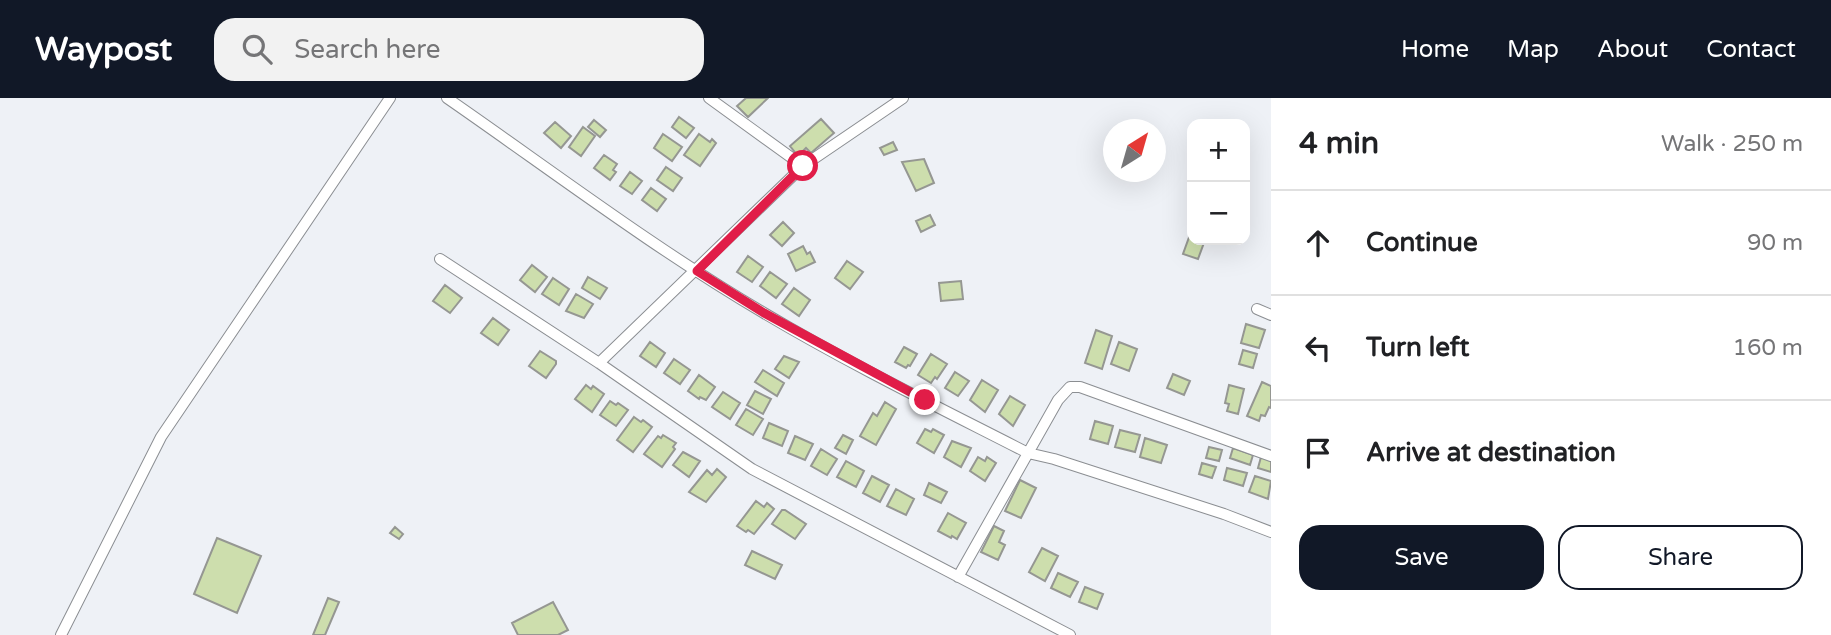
<!DOCTYPE html>
<html lang="en">
<head>
<meta charset="utf-8">
<style>
	body { margin:0; font-family:"Varela Round",sans-serif; background:#f2f2f2; color:#202124 }
	.controls { position:absolute; right:21px; top:21px; display:grid; overflow:hidden; border-radius:14px; box-shadow:0 7px 28px #0002 }
	.controls button { width:63px; height:63px; display:grid; place-items:center; padding:0; border:0; border-bottom:2px solid #e0e0e0; background:#fff; color:#202124; font:35px sans-serif }
	.compass { position:absolute; left:1103px; top:21px; width:63px; height:63px; border-radius:50%; background:#fff; box-shadow:0 7px 28px #0002; rotate:37deg }
	.stop { position:absolute; width:21px; height:21px; margin:-16px; border:5px solid #e11d48; border-radius:50%; background:#fff }
	.stop.end { background:#e11d48; border-color:#fff; box-shadow:0 2px 7px #0008 }
	.list { margin:0; padding:0; list-style:none }
	h2 { display:flex; justify-content:space-between; align-items:center; height:91px; margin:0; padding:0 28px; font-size:30px }
	h2 small { font-size:23px; font-weight:400; color:#757577 }
	.list li { display:grid; grid-template-columns:46px 1fr auto; gap:21px; align-items:center; box-sizing:border-box; height:105px; padding:0 28px; border-top:2px solid #e0e0e0 }
	.list b { display:block; font-size:26px; white-space:nowrap }
	.list em { font-size:23px; font-style:normal; color:#757577 }
	.actions { display:flex; gap:14px; padding:21px 28px }
	.actions a { flex:1; padding:16px 0; border:2px solid #111827; border-radius:21px; text-align:center; font-size:24px; color:#111827 }
	.actions .main { background:#111827; color:#fff }
	.icon { flex:none; width:38px; height:38px; fill:none; stroke:currentColor; stroke-width:2; stroke-linecap:round; stroke-linejoin:round }
	.map { position:relative; flex:none; width:1271px; height:537px; overflow:hidden }
	header { display:flex; align-items:center; gap:42px; box-sizing:border-box; height:98px; padding:0 35px; background:#111827; color:#fff }
	header strong { font-size:33px }
	nav { display:flex; gap:38px; margin-inline-start:auto; font-size:24px }
	.search { width:490px; height:63px; background:#f2f2f2; display:flex; align-items:center; gap:18px; box-sizing:border-box; padding:0 24px; border-radius:21px; color:#757577; font-size:26px }
	main { display:flex }
	aside { flex:1; background:#fff }
	.map>svg:first-child { display:block }
	.building { fill:#cddead; stroke:#959792; stroke-width:2 }
	.lines { fill:none; stroke-linecap:round; stroke-linejoin:round }
	.minor-casing { stroke:#8b8e92; stroke-width:12 }
	.minor { stroke:#fff; stroke-width:10 }
	.route { stroke:#e11d48; stroke-width:9 }
</style>
</head>
<body>
<header>
<strong>Waypost</strong>
<div class="search"><svg class="icon" aria-label="search" viewBox="0 0 24 24"><circle cx="10" cy="10" r="6"/><path d="M15 15l6 6"/></svg>Search here</div>
<nav><a>Home</a><a>Map</a><a>About</a><a>Contact</a></nav>
</header>
<main>
<div class="map">
<svg width="1271" height="537" viewBox="0 0 1271 537">
	<rect width="100%" height="100%" fill="#eef1f6"/>
	<!-- building -->
	<path class="building" d="M746 0H768L748 19 737 8Z
		M679 19 694 30 686 40 672 29Z
		M821 21 834 35 811 55 806 50 798 58 790 48Z
		M594 22 606 32 600 39 588 29Z
		M555 24 571 38 561 50 544 35Z
		M583 29 595 38 581 58 569 49Z
		M663 36 682 49 672 63 654 50Z
		M699 36 710 44 712 41 716 45 700 68 684 57Z
		M893 44 897 52 884 57 880 50Z
		M604 57 617 66 613 72 616 74 610 82 594 70Z
		M924 61 934 85 916 93 902 64Z
		M666 69 682 80 673 93 657 82Z
		M630 74 642 83 632 96 620 88Z
		M651 90 666 101 657 113 642 102Z
		M930 117 935 127 921 134 916 123Z
		M783 124 794 135 782 148 770 137Z
		M1192 131V142H1205L1198 161 1183 156Z
		M803 148 807 156 810 154 815 164 796 173 788 156Z
		M748 158 763 169 752 184 737 174Z
		M847 163 863 174 850 191 835 180Z
		M532 167 547 179 535 194 520 182Z
		M770 174 787 186 776 200 760 188Z
		M588 179 607 190 600 201 582 190Z
		M553 180 569 191 559 207 542 196Z
		M961 183 963 201 941 203 939 185Z
		M445 187 462 200 450 215 433 203Z
		M794 190 810 202 799 218 782 206Z
		M576 196 593 206 584 220 566 213Z
		M493 220 509 232 498 247 481 235Z
		M1246 226 1265 232 1259 250 1241 245Z
		M1096 232 1112 238 1102 271 1085 265Z
		M650 244 665 255 656 269 640 258Z
		M1119 244 1137 251 1129 273 1111 266Z
		M904 249 917 256 910 268 908 267 906 270 895 264Z
		M1243 252 1257 256 1253 270 1239 266Z
		M540 253 556 263V266L546 280 529 268Z
		M931 256 947 266 937 281 935 279 931 285 918 277Z
		M784 258 799 264 789 280 775 271Z
		M674 261 690 272 680 286 664 275Z
		M763 272 784 285 777 298 755 284Z
		M955 274 969 283 958 298 945 290Z
		M1173 276 1190 283 1184 297 1167 290Z
		M699 277 715 289 706 302 700 299 699 301 688 293Z
		M982 282 998 292 985 314 970 302Z
		M1262 284 1271 288V310L1269 309 1265 318 1261 317 1259 323 1247 318Z
		M586 287 591 291 593 288 604 296 592 314 575 301Z
		M1229 287 1244 291 1238 316 1227 313 1229 306 1225 305Z
		M755 293 771 301 763 316 747 307Z
		M723 294 740 305 730 321 712 309Z
		M1010 298 1025 307 1013 328 999 316Z
		M610 303 616 307 618 305 628 312 616 328 600 317Z
		M885 304 896 311 876 347 860 338 873 315 877 318Z
		M746 311 763 321 753 337 736 327Z
		M634 319 641 324 643 322 652 329 633 354 617 342Z
		M1095 323 1113 328 1108 346 1090 341Z
		M769 325 788 333 782 348 763 340Z
		M925 331 931 334 933 331 944 337 934 355 917 345Z
		M1120 332 1140 337 1135 354 1115 349Z
		M663 337 676 345 673 349 675 351 662 369 644 356 658 338 661 340Z
		M843 337 853 342 846 356 835 350Z
		M795 338 813 346 805 362 788 355Z
		M1145 340 1167 347 1161 365 1140 359Z
		M952 343 971 350 961 369 944 359Z
		M1209 349 1222 352 1219 363 1206 360Z
		M1233 350 1253 357 1250 367 1230 360Z
		M821 351 837 361 827 377 811 368Z
		M683 354 700 363 689 379 673 367Z
		M978 359 985 363 987 359 996 365 985 383 970 373Z
		M1261 359 1271 362V374L1258 370Z
		M846 363 864 373 856 389 837 379Z
		M1202 365 1216 369 1212 380 1199 376Z
		M1227 370 1247 375 1243 388 1224 382Z
		M717 371 726 379 706 404 689 394 707 372 712 377Z
		M872 378 889 387 880 404 863 395Z
		M1255 378 1271 383 1268 401 1249 394Z
		M1020 382 1036 390 1021 420 1005 413Z
		M929 385 947 394 941 405 924 397Z
		M896 391 914 401 906 417 887 408Z
		M756 403 764 409 767 405 774 411 754 436 748 432 746 434 737 428Z
		M782 412H785L806 426 795 441 772 426Z
		M948 415 966 425 957 441 952 438 951 440 938 433Z
		M994 428 1004 433 999 444 1005 447 998 462 981 454Z
		M395 429 403 436 399 441 390 435Z
		M217 440 261 458 237 515 194 496Z
		M1042 450 1058 458 1045 483 1029 474Z
		M752 453 782 467 775 481 745 467Z
		M1058 475 1078 484 1070 499 1051 490Z
		M1085 489 1103 496 1097 511 1079 504Z
		M328 500 339 504 325 537H313Z
		M553 504 568 532 558 537H518L512 525Z"/>
	<g class="lines">
		<!-- minor casing -->
		<g class="minor-casing">
			<path id="minor" d="M447 0C551 72 655 151 764 215 850 266 940 310 1028 355L1054 361 1224 416 1271 434
				M709 0 803 68
				M440 161 599 265 752 371 1070 537
				M1257 211 1271 217
				M599 265 803 68 903 0
				M958 479 1058 302 1070 289H1080L1271 358
				M61 537 161 339 390 0"/>
		</g>
		<!-- minor -->
		<use href="#minor" class="minor"/>
	</g>
	<g class="lines">
		<!-- route -->
		<path class="route" d="M803 68 697 173 764 215 925 302"/>
	</g>
</svg>
<div class="controls">
<button>+</button>
<button>−</button>
</div>
<svg class="compass" viewBox="-18 -18 36 36"><path d="M0-13l5 13h-10z" fill="#e53935"/><path d="M0 13l5-13h-10z" fill="#757577"/></svg>
<div class="stop" style="left:803px;top:68px"></div>
<div class="stop end" style="left:925px;top:302px"></div>
</div>
<aside>
<h2>4 min<small>Walk · 250 m</small></h2>
<ul class="list">
<li><svg class="icon" aria-label="ahead" viewBox="0 0 24 24"><path d="M12 20V5M6 11l6-6 6 6"/></svg><div><b>Continue</b></div><em>90 m</em></li>
<li><svg class="icon" aria-label="left" viewBox="0 0 24 24"><path d="M17 20v-9H6M10 6l-5 5 5 5"/></svg><div><b>Turn left</b></div><em>160 m</em></li>
<li><svg class="icon" aria-label="arrive" viewBox="0 0 24 24"><path d="M6 21V4h12l-3 4 3 4H6"/></svg><div><b>Arrive at destination</b></div></li>
</ul>
<div class="actions"><a class="main">Save</a><a>Share</a></div>
</aside>
</main>
</body>
</html>
